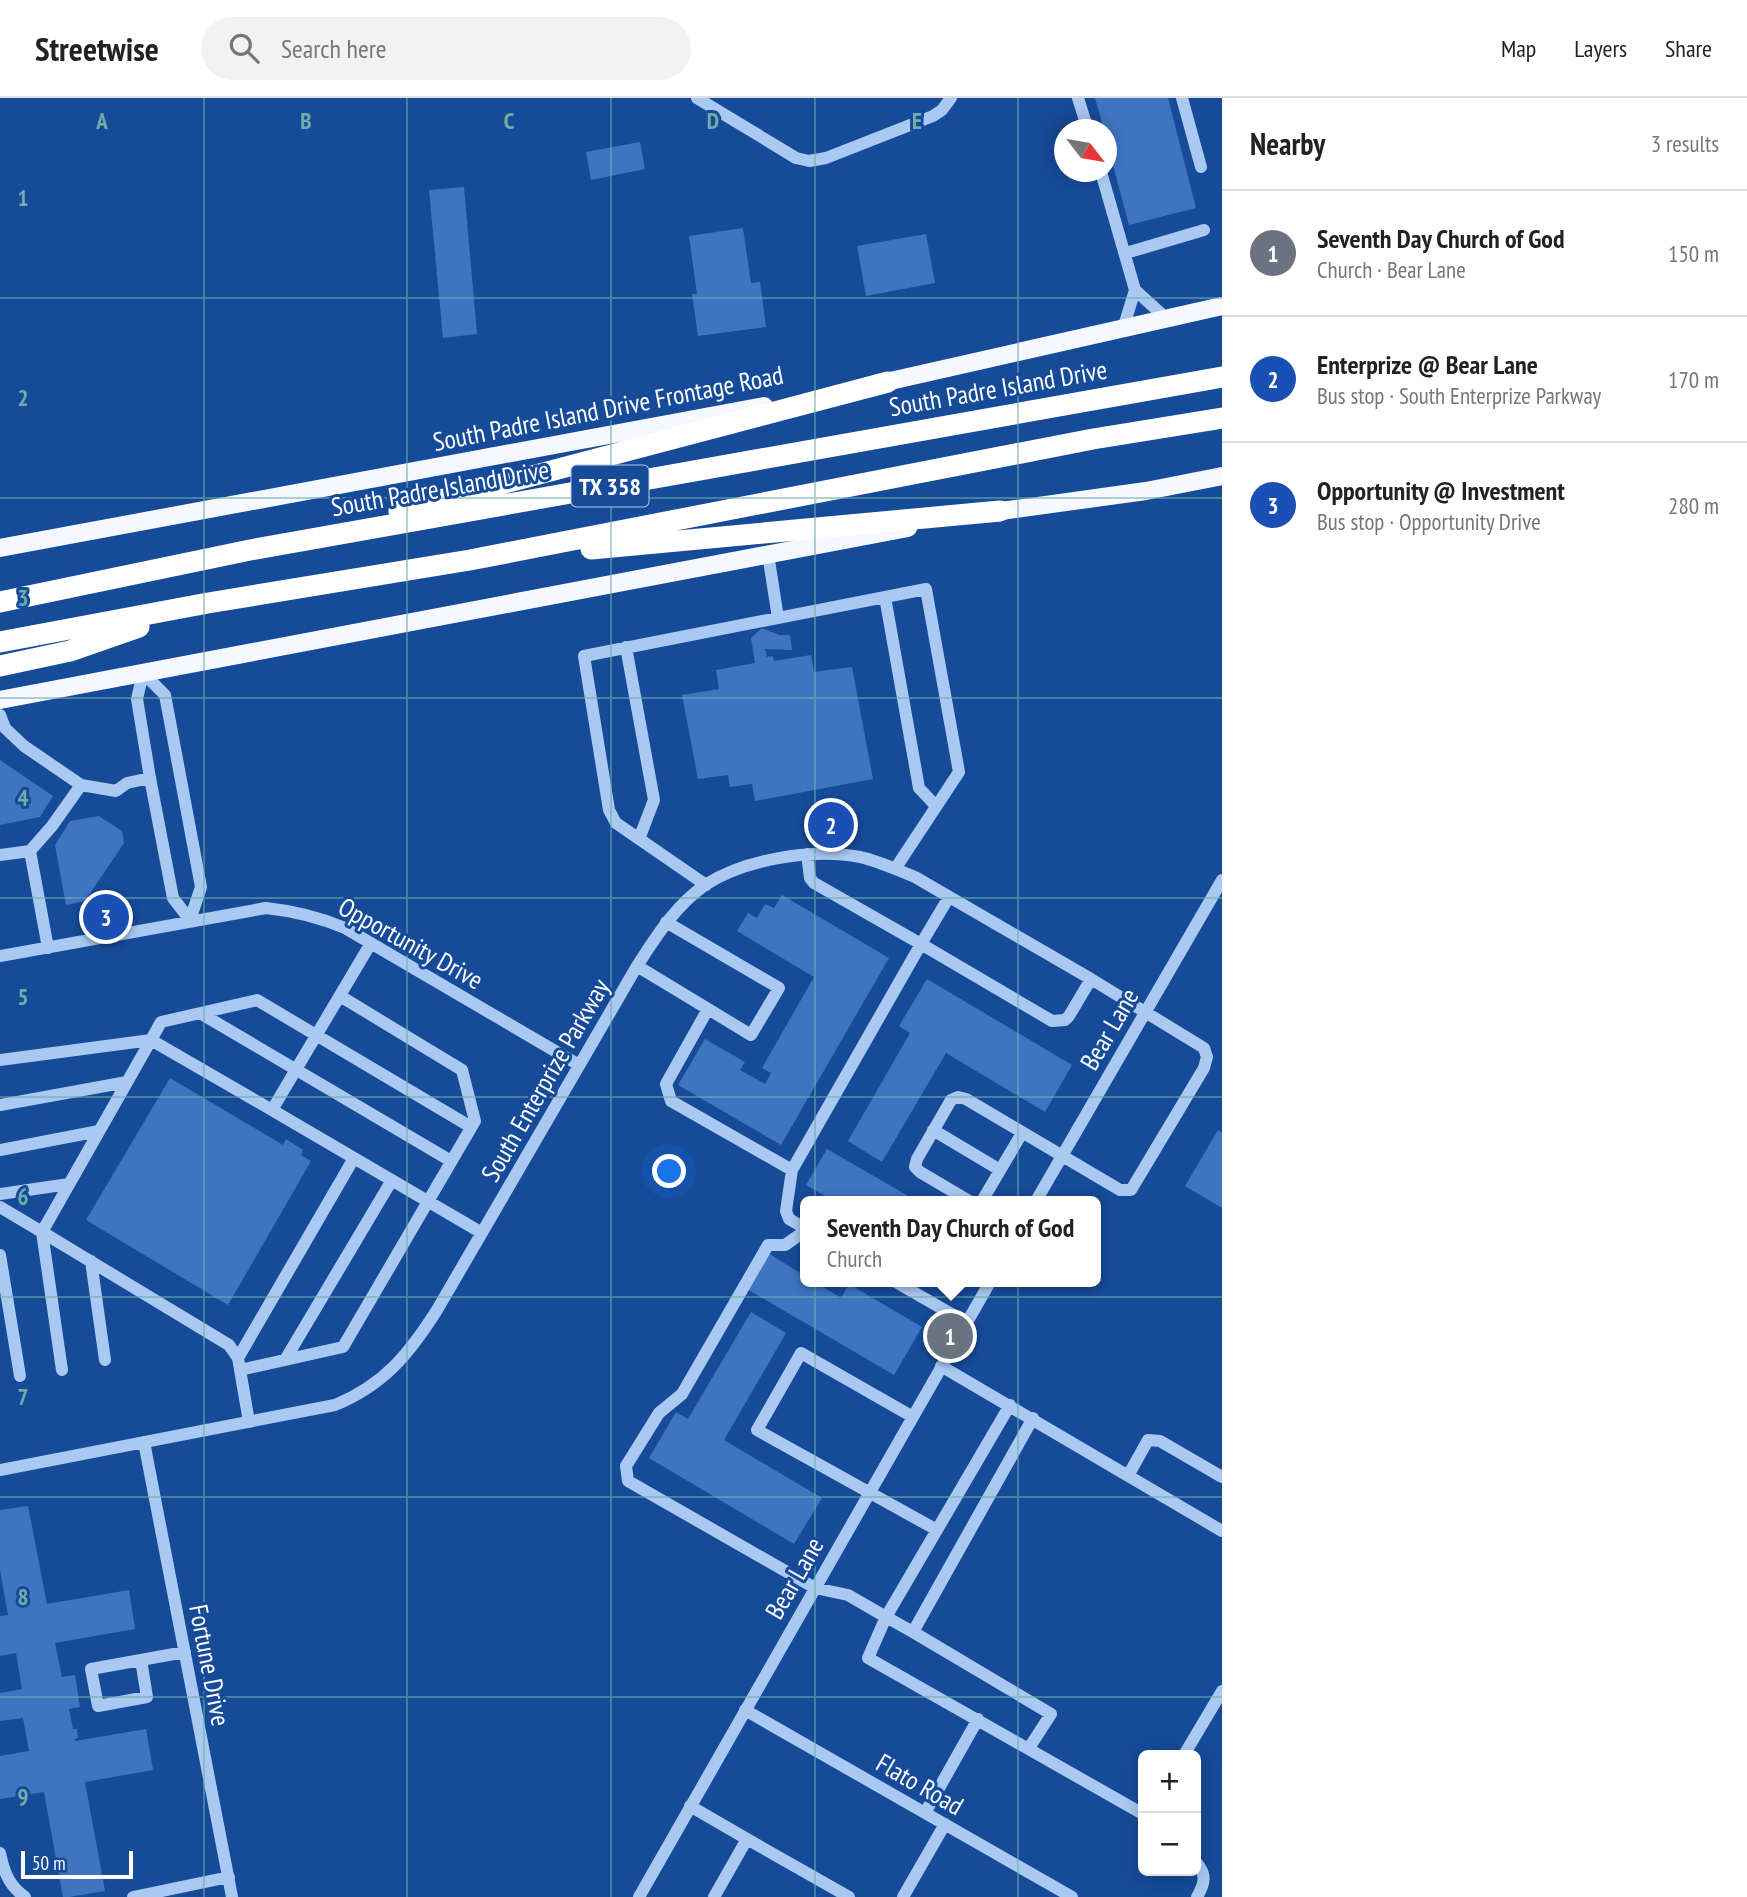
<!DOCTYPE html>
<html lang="en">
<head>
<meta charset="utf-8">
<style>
	body { margin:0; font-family:"PT Sans Narrow",sans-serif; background:#f2f2f2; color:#222 }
	.controls { position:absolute; right:21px; bottom:21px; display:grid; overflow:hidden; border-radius:10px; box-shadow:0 4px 18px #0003 }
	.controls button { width:63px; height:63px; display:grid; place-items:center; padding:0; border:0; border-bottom:2px solid #e0e0e0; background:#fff; color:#222; font:35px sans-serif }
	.compass { position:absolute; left:1054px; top:21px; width:63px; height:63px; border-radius:50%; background:#fff; box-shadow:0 4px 18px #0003; rotate:121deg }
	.scale { position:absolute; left:21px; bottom:18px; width:112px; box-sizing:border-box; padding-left:7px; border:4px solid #fff; border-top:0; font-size:19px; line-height:24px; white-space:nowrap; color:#fff; -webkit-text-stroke:5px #164b99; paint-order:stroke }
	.you { position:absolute; left:670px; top:1074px; width:24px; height:24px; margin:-18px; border:5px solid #fff; border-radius:50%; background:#1a73e8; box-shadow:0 0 0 10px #1a73e833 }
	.badge { display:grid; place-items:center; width:46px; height:46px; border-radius:50%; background:#857443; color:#fff; font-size:23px; font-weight:700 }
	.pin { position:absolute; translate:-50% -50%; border:4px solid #fff; box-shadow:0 2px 7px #0006 }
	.popup { position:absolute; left:800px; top:1098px; width:301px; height:91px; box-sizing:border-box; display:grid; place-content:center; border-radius:10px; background:#fff; filter:drop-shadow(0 2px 5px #0005); font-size:23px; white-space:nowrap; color:#767676 }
	.popup b { font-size:26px; color:#222 }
	.popup::after { content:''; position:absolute; left:50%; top:100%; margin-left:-14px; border:14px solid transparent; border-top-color:#fff }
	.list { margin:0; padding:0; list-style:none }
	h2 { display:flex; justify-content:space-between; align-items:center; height:91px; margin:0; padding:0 28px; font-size:30px }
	h2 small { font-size:23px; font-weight:400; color:#767676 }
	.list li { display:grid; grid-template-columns:46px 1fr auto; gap:21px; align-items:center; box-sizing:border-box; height:126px; padding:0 28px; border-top:2px solid #e0e0e0 }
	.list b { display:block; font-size:26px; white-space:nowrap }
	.list p { margin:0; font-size:23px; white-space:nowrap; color:#767676 }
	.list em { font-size:23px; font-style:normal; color:#767676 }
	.icon { flex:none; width:38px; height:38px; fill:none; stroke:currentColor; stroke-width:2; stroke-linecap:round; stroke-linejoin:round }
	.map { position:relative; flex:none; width:1222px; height:1799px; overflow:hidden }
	header { display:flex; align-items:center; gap:42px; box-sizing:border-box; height:98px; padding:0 35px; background:#fff; border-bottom:2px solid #e0e0e0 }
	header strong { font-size:33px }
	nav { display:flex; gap:38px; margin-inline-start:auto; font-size:24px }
	.search { width:490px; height:63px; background:#f2f2f2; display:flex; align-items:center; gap:18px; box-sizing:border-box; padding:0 24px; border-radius:38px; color:#767676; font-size:26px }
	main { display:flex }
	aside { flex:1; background:#fff }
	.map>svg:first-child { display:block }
	.building { fill:#3e75c1 }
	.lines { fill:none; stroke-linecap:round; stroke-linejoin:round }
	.minor { stroke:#aac9f2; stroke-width:12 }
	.major { stroke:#f5f9ff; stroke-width:18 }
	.highway { stroke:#fff; stroke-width:21 }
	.grid { fill:none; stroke:#6fada8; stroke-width:2; stroke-opacity:0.55 }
	.labels { text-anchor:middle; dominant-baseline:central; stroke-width:6; stroke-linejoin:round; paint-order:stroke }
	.shield { fill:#164b99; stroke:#b9c9e0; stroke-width:2 }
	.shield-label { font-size:24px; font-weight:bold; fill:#fff }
	.street-label { font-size:26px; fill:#fff; stroke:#164b99 }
	.grid-label { font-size:23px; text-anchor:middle; font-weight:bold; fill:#6fada8; stroke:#164b99; stroke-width:6; stroke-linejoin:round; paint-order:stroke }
</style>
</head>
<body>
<header>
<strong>Streetwise</strong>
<div class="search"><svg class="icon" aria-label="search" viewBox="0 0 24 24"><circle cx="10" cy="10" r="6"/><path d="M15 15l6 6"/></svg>Search here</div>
<nav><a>Map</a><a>Layers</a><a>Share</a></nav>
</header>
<main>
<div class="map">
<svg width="1222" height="1799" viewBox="0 0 1222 1799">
	<rect width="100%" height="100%" fill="#164b99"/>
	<!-- building -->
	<path class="building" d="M1095 0H1168L1196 110 1129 127 1106 41V32H1104Z
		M640 44 645 71 591 82 586 54Z
		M464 89 477 236 443 240 429 92Z
		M743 130 751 185 760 184 766 229 698 238 692 196H697L689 138Z
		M926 136 935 185 866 198 857 148Z
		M762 530 779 537H790L792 552 765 551 767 559 773 558 774 563 811 557 814 574 852 569 873 681 755 703 752 686 730 689 728 677 698 681 682 597 719 591 716 572 755 565 751 540Z
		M0 662 53 698 40 719 0 727Z
		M99 718 122 733 124 745 85 803 66 807 55 747 70 723Z
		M782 797 889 860 781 1047 678 987 705 941 745 964 740 972 765 986 771 975 762 970 814 879 737 833 748 815 757 820 765 806 774 810Z
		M927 881 1072 967 1045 1014 946 955 882 1064 848 1043 910 935 899 928Z
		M170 980 283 1047 286 1041 303 1052 301 1057 311 1063 228 1207 86 1122Z
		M1218 1032 1222 1035V1110L1185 1088Z
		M827 1051 917 1103H834L806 1087Z
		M768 1155 805 1178V1184H815L841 1200 849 1186 922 1229 894 1277 747 1191Z
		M751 1214 786 1235 724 1342 822 1400 794 1446 649 1360 676 1314 688 1321Z
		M28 1408 47 1506 129 1492 135 1531 55 1545 62 1579 75 1577 80 1609 69 1611 73 1631H77L78 1640 75 1641V1643L146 1631 153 1672 85 1684 105 1793 69 1799H63L44 1694 0 1701V1658L29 1653 23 1620 0 1623V1595L22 1591 16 1555 0 1558V1518L8 1517 0 1472V1412Z"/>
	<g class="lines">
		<!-- minor -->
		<path class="minor" d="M697 0 796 60 809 63 826 60 933 18 942 12 951 0
			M1078 0 1088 32
			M1182 0 1201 69
			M1101 74 1135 192 1123 231
			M1126 155 1204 132
			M1135 192 1167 221
			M768 456 778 520
			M885 499 919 690 936 708
			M626 549 654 702 639 741
			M143 575 165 597 201 789 190 822 173 800 150 680 137 601Z
			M0 617 5 630 24 648 81 687 116 693 127 685 150 680
			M0 757 30 753
			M706 787 616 725 609 712 584 558 926 491 959 674 895 771
			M949 799 921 846 1052 923 1065 922 1069 918 1091 881
			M48 850 30 753 52 728 81 687
			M0 858 266 810C294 813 319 819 345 830L579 967
			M637 868 751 937 779 890 666 824
			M708 911 666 986 671 1003 792 1072 921 846 814 785 810 780 807 756
			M200 915 451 1063
			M0 962 151 942 161 924 257 902 471 1029
			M0 1007 127 984
			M272 1012 482 1135
			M933 1032 1000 1072
			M0 1052 99 1033
			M792 1072 786 1113 789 1121 805 1130
			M0 1096 69 1086
			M982 1103 1022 1035
			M1036 1103 1222 782
			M0 1109 42 1134 62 1272
			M805 1133 785 1147H768L682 1296 659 1315 626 1368 628 1383 815 1490 848 1497 886 1519 868 1560 1143 1716
			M0 1157 20 1278
			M91 1163 105 1262
			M896 1184 967 1225
			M238 1260 354 1060
			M285 1262 392 1082
			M941 1268 1222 1433
			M240 1272 343 1249 475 1023 462 972 340 898
			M1010 1307 886 1519 913 1534 1033 1320
			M913 1319 801 1255 757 1332 937 1432
			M249 1324 238 1260 229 1247 42 1134 151 942 272 1012 371 845
			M144 1344 232 1799
			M0 1372 335 1307C384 1287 409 1256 437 1212L637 868C656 839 675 808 705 787 745 761 813 750 860 759 879 763 897 772 915 779L1091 881 1204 950 1207 959 1204 970 1131 1092H1120L966 1001 958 999 951 1002 917 1061 915 1069 920 1074 969 1103
			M1129 1376 1148 1342 1160 1343 1222 1379
			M913 1534 1051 1616 1029 1650
			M141 1562 147 1599 98 1608 91 1571 185 1554
			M745 1612 1072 1799
			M1184 1657 1222 1593
			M690 1708 747 1741
			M925 1715 978 1621
			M0 1755C4 1774 9 1788 25 1799
			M1196 1764C1207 1777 1205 1785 1197 1799
			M133 1799 229 1779
			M639 1799 990 1184
			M714 1799 747 1741 849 1799
			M903 1799 945 1726"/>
		<!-- major -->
		<path class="major" d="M877 286 1222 208
			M987 415 1146 393 1222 378
			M0 450 764 308
			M0 602 908 430"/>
		<!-- highway -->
		<path class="highway" d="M399 413 888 284
			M591 451 1000 413
			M0 504 250 452 1222 279
			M0 544 208 505 470 462 1093 341 1222 320
			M0 568 70 553 139 529"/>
	</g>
	<!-- grid -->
	<path class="grid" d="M204 0V1799M407 0V1799M611 0V1799M815 0V1799M1018 0V1799M0 200H1222M0 400H1222M0 600H1222M0 800H1222M0 999H1222M0 1199H1222M0 1399H1222M0 1599H1222"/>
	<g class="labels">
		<!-- shield labels -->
		<rect class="shield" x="571.5" y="367.5" width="77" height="41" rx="5"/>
		<g class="shield-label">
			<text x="610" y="388">TX 358</text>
		</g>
		<!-- street labels -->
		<g class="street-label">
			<text transform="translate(998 290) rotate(-10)">South Padre Island Drive</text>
			<text transform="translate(608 310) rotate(-11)">South Padre Island Drive Frontage Road</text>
			<text transform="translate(440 390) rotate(-10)">South Padre Island Drive</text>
			<text transform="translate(411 845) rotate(29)">Opportunity Drive</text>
			<text transform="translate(1109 931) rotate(-60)">Bear Lane</text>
			<text transform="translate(545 982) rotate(-60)">South Enterprize Parkway</text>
			<text transform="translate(794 1480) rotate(-60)">Bear Lane</text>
			<text transform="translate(210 1567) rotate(79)">Fortune Drive</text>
			<text transform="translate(920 1686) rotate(30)">Flato Road</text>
		</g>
	</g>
	<g class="grid-label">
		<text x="102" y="31">A</text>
		<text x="306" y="31">B</text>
		<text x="509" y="31">C</text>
		<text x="713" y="31">D</text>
		<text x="917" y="31">E</text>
		<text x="23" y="108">1</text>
		<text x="23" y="308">2</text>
		<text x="23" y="508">3</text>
		<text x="23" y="708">4</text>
		<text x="23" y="907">5</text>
		<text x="23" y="1107">6</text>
		<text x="23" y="1307">7</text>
		<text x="23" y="1507">8</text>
		<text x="23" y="1707">9</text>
	</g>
</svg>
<div class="controls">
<button>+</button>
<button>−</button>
</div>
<svg class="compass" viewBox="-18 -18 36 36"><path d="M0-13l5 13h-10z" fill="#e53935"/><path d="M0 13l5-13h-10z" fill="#767676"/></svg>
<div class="scale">50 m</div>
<div class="you"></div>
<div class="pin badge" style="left:950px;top:1238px;background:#6b7280">1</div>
<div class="popup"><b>Seventh Day Church of God</b>Church</div>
<div class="pin badge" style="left:831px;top:727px;background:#1a4fb4">2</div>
<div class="pin badge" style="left:106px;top:819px;background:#1a4fb4">3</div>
</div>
<aside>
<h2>Nearby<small>3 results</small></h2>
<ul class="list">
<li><span class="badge" style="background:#6b7280">1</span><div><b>Seventh Day Church of God</b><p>Church · Bear Lane</p></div><em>150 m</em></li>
<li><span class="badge" style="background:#1a4fb4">2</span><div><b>Enterprize @ Bear Lane</b><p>Bus stop · South Enterprize Parkway</p></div><em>170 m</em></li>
<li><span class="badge" style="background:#1a4fb4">3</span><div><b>Opportunity @ Investment</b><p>Bus stop · Opportunity Drive</p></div><em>280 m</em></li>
</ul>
</aside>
</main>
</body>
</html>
